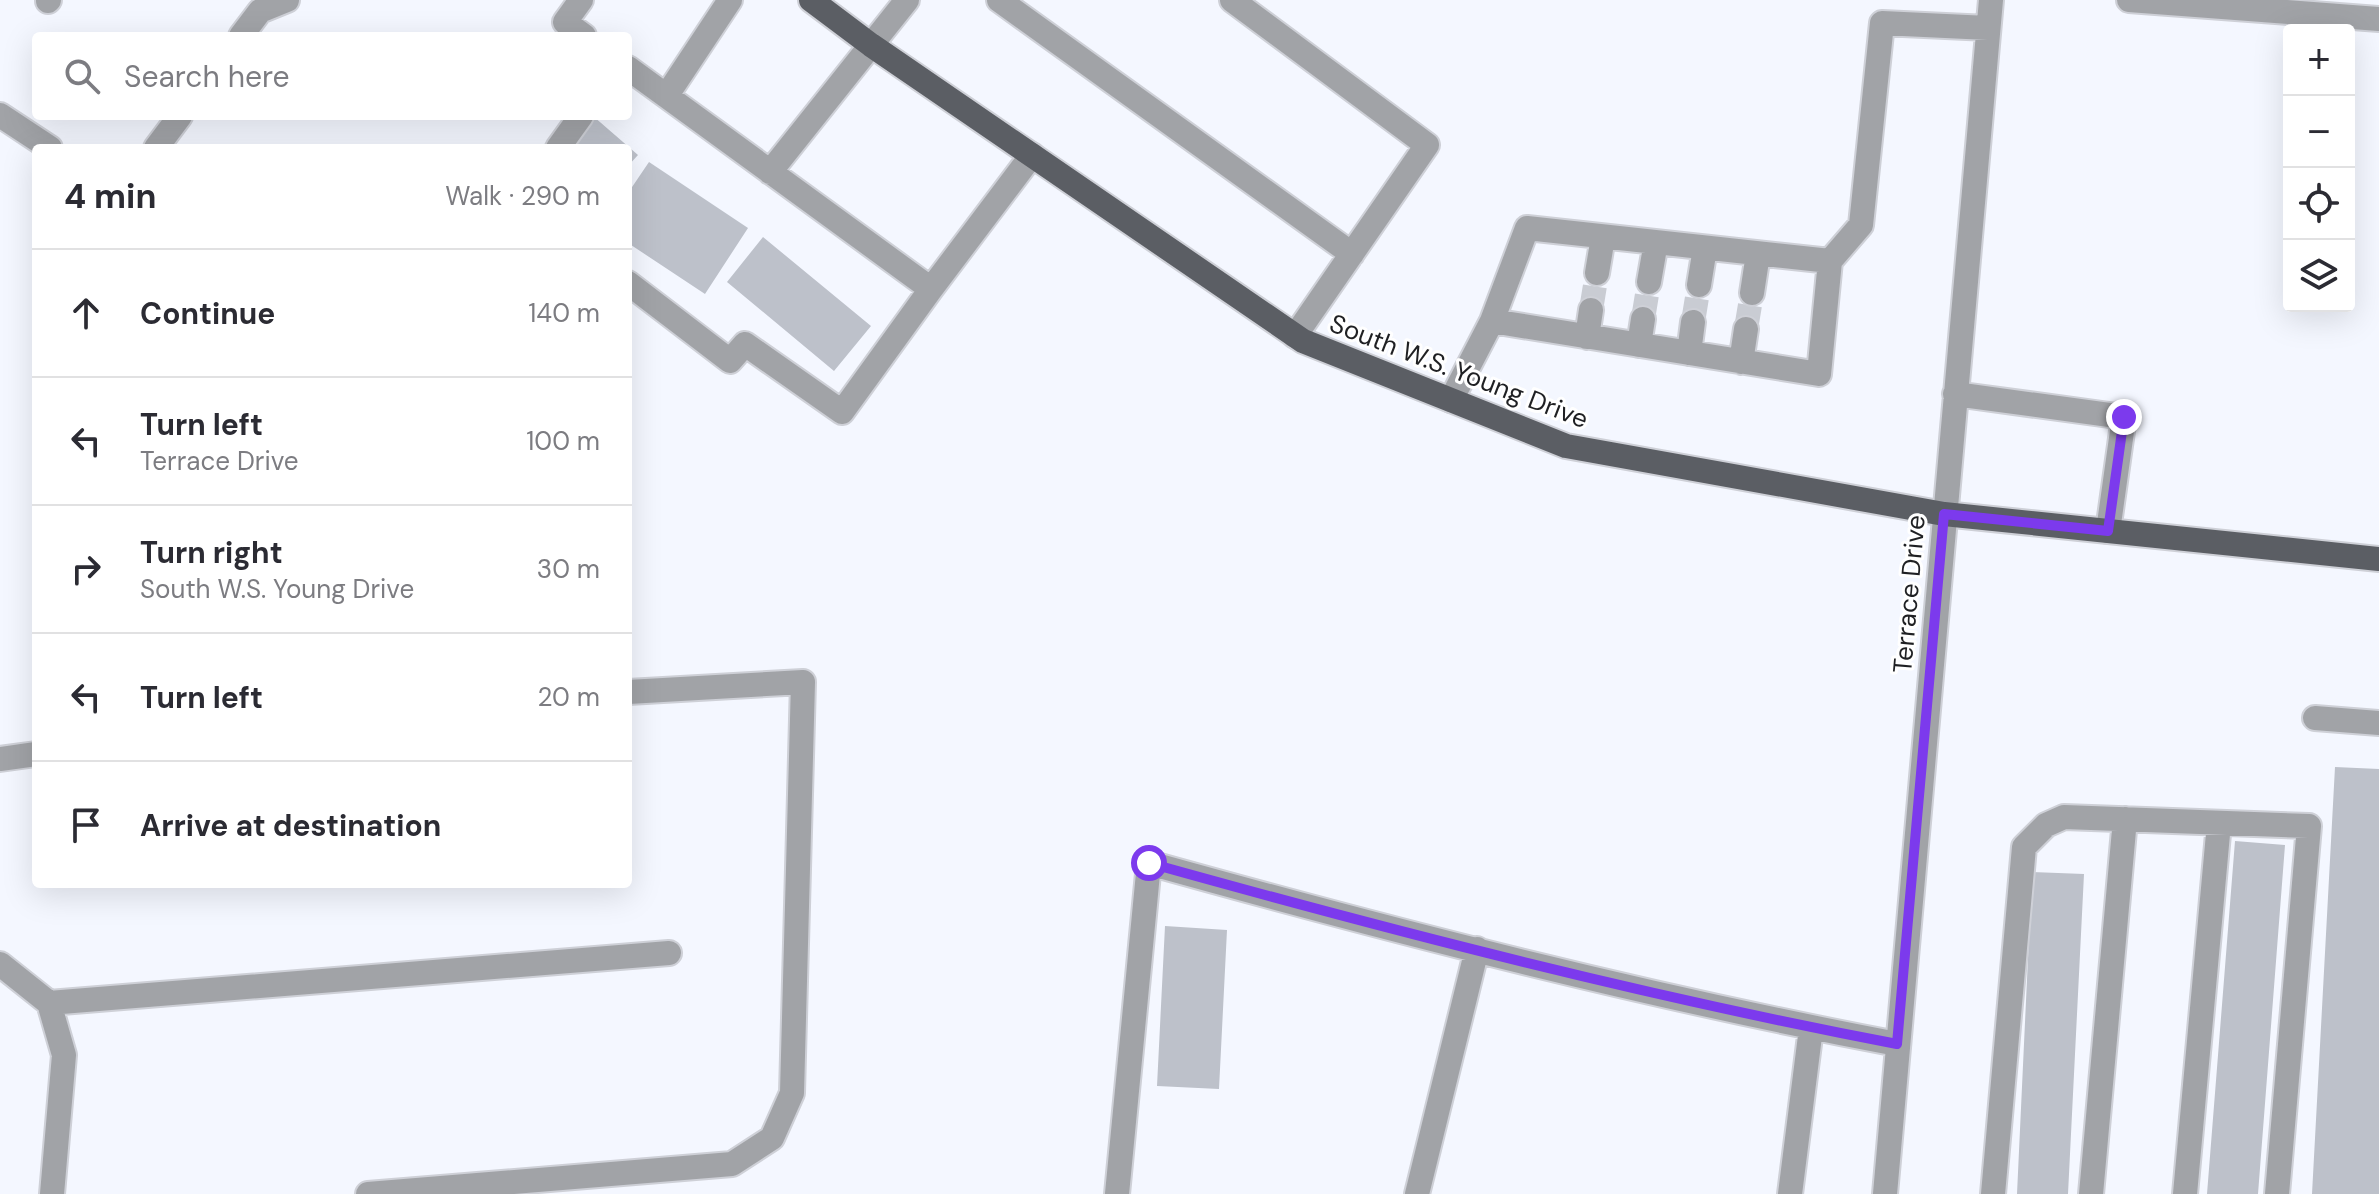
<!DOCTYPE html>
<html lang="en">
<head>
<meta charset="utf-8">
<style>
	body { margin:0; font-family:"DM Sans",sans-serif; background:#f7f7f7; color:#2b2b33 }
	.controls { position:absolute; right:24px; top:24px; display:grid; overflow:hidden; border-radius:8px; box-shadow:0 8px 32px #0002 }
	.controls button { width:72px; height:72px; display:grid; place-items:center; padding:0; border:0; border-bottom:2px solid #e1e1e2; background:#fff; color:#2b2b33; font:40px sans-serif }
	.stop { position:absolute; width:24px; height:24px; margin:-18px; border:6px solid #7c3aed; border-radius:50%; background:#fff }
	.stop.end { background:#7c3aed; border-color:#fff; box-shadow:0 2px 8px #0008 }
	.list { margin:0; padding:0; list-style:none }
	h2 { display:flex; justify-content:space-between; align-items:center; height:104px; margin:0; padding:0 32px; font-size:34px }
	h2 small { font-size:26px; font-weight:400; color:#7c7c81 }
	.list li { display:grid; grid-template-columns:52px 1fr auto; gap:24px; align-items:center; box-sizing:border-box; height:128px; padding:0 32px; border-top:2px solid #e1e1e2 }
	.list b { display:block; font-size:30px; white-space:nowrap }
	.list p { margin:0; font-size:26px; white-space:nowrap; color:#7c7c81 }
	.list em { font-size:26px; font-style:normal; color:#7c7c81 }
	.icon { flex:none; width:44px; height:44px; fill:none; stroke:currentColor; stroke-width:2; stroke-linecap:round; stroke-linejoin:round }
	.map { position:relative; flex:none; width:2379px; height:1194px; overflow:hidden }
	.search { position:absolute; background:#fff; box-shadow:0 8px 32px #0002; left:32px; top:32px; width:600px; height:88px; display:flex; align-items:center; gap:20px; box-sizing:border-box; padding:0 28px; border-radius:8px; color:#7c7c81; font-size:30px }
	.panel { position:absolute; background:#fff; box-shadow:0 8px 32px #0002; left:32px; top:144px; width:600px; height:744px; border-radius:8px }
	.map>svg:first-child { display:block }
	.building { fill:#bdc1ca }
	.lines { fill:none; stroke-linecap:round; stroke-linejoin:round }
	.minor-tunnel { stroke:#c9ccd3; stroke-width:24; stroke-dasharray:24 12; stroke-linecap:butt }
	.minor-casing { stroke:#ced0d7; stroke-width:28 }
	.major-casing { stroke:#ced0d7; stroke-width:28 }
	.minor { stroke:#a1a3a7; stroke-width:24 }
	.major { stroke:#5b5e64; stroke-width:24 }
	.route { stroke:#7c3aed; stroke-width:10 }
	.labels { text-anchor:middle; dominant-baseline:central; stroke-width:6; stroke-linejoin:round; paint-order:stroke }
	.street-label { font-size:26px; fill:#1f2023; stroke:#fff }
</style>
</head>
<body>
<div class="map">
<svg width="2379" height="1194" viewBox="0 0 2379 1194">
	<rect width="100%" height="100%" fill="#f4f7ff"/>
	<!-- building -->
	<path class="building" d="M593 116 638 155 628 166V148H564Z
		M649 162 748 228 705 294 628 243V193Z
		M763 237 871 326 834 371 727 282Z
		M2335 767 2379 769V1194H2312Z
		M2235 841 2285 845 2258 1194H2207Z
		M2032 872 2084 874 2068 1194H2017Z
		M1165 926 1227 930 1219 1089 1157 1086Z"/>
	<g class="lines">
		<!-- minor-tunnel -->
		<path class="minor-tunnel" d="M1591 310 1597 273
			M1643 319 1649 282
			M1693 322 1699 285
			M1746 329 1752 293"/>
		<!-- minor casing -->
		<g class="minor-casing">
			<path id="minor" d="M581 0 565 22 584 36
				M999 0 1352 254
				M1232 0 1427 145 1295 336
				M2129 0 2379 19
				M48 1 49 0
				M241 36 260 11 287 0
				M628 68 931 289 1032 155
				M667 95 730 0
				M0 115 50 148
				M156 148 180 116
				M558 148 581 116
				M770 172 907 0
				M1597 273 1603 237
				M1649 282 1656 242
				M628 283 730 361 745 344 842 412 931 289
				M1699 285 1705 248
				M1752 293 1758 254
				M1492 321 1527 228 1830 261
				M1587 337 1591 310
				M1639 345 1643 319
				M1689 353 1693 322
				M1741 362 1746 329
				M1955 394 2124 417 2108 531
				M1451 400 1492 321 1819 374 1830 261 1861 225 1882 23 1988 28
				M2315 718 2379 723
				M0 759 36 754
				M0 964 49 1003 64 1055 52 1194
				M49 1003 669 953
				M368 1194 732 1164 772 1138 792 1093 803 682 628 692
				M1117 1194 1149 863C1396 932 1645 996 1897 1044
				M1417 1194 1477 949
				M1790 1194 1811 1028
				M1885 1194 1991 0
				M1993 1194 2024 847 2046 825 2064 817 2309 826 2277 1194
				M2091 1194 2125 819
				M2185 1194 2219 823"/>
		</g>
		<!-- major casing -->
		<g class="major-casing">
			<path id="major" d="M811 0 871 45 1303 341 1566 446 1944 514 2379 559"/>
		</g>
		<!-- minor -->
		<use href="#minor" class="minor"/>
		<!-- major -->
		<use href="#major" class="major"/>
	</g>
	<g class="lines">
		<!-- route -->
		<path class="route" d="M1149 863C1396 932 1645 996 1897 1044L1944 514 2108 531 2124 417"/>
	</g>
	<g class="labels">
		<!-- street labels -->
		<g class="street-label">
			<text transform="translate(1459 371) rotate(21)">South W.S. Young Drive</text>
			<text transform="translate(1909 594) rotate(-85)">Terrace Drive</text>
		</g>
	</g>
</svg>
<div class="controls">
<button>+</button>
<button>−</button>
<button><svg class="icon" aria-label="locate" viewBox="0 0 24 24"><circle cx="12" cy="12" r="6"/><path d="M12 2v4M12 18v4M2 12h4M18 12h4"/></svg></button>
<button><svg class="icon" aria-label="layers" viewBox="0 0 24 24"><path d="M12 4l9 5-9 5-9-5zM3 14l9 5 9-5"/></svg></button>
</div>
<div class="stop" style="left:1149px;top:863px"></div>
<div class="stop end" style="left:2124px;top:417px"></div>
<div class="search"><svg class="icon" aria-label="search" viewBox="0 0 24 24"><circle cx="10" cy="10" r="6"/><path d="M15 15l6 6"/></svg>Search here</div>
<section class="panel">
<h2>4 min<small>Walk · 290 m</small></h2>
<ul class="list">
<li><svg class="icon" aria-label="ahead" viewBox="0 0 24 24"><path d="M12 20V5M6 11l6-6 6 6"/></svg><div><b>Continue</b></div><em>140 m</em></li>
<li><svg class="icon" aria-label="left" viewBox="0 0 24 24"><path d="M17 20v-9H6M10 6l-5 5 5 5"/></svg><div><b>Turn left</b><p>Terrace Drive</p></div><em>100 m</em></li>
<li><svg class="icon" aria-label="right" viewBox="0 0 24 24"><path d="M7 20v-9h11M14 6l5 5-5 5"/></svg><div><b>Turn right</b><p>South W.S. Young Drive</p></div><em>30 m</em></li>
<li><svg class="icon" aria-label="left" viewBox="0 0 24 24"><path d="M17 20v-9H6M10 6l-5 5 5 5"/></svg><div><b>Turn left</b></div><em>20 m</em></li>
<li><svg class="icon" aria-label="arrive" viewBox="0 0 24 24"><path d="M6 21V4h12l-3 4 3 4H6"/></svg><div><b>Arrive at destination</b></div></li>
</ul>
</section>
</div>
</body>
</html>
